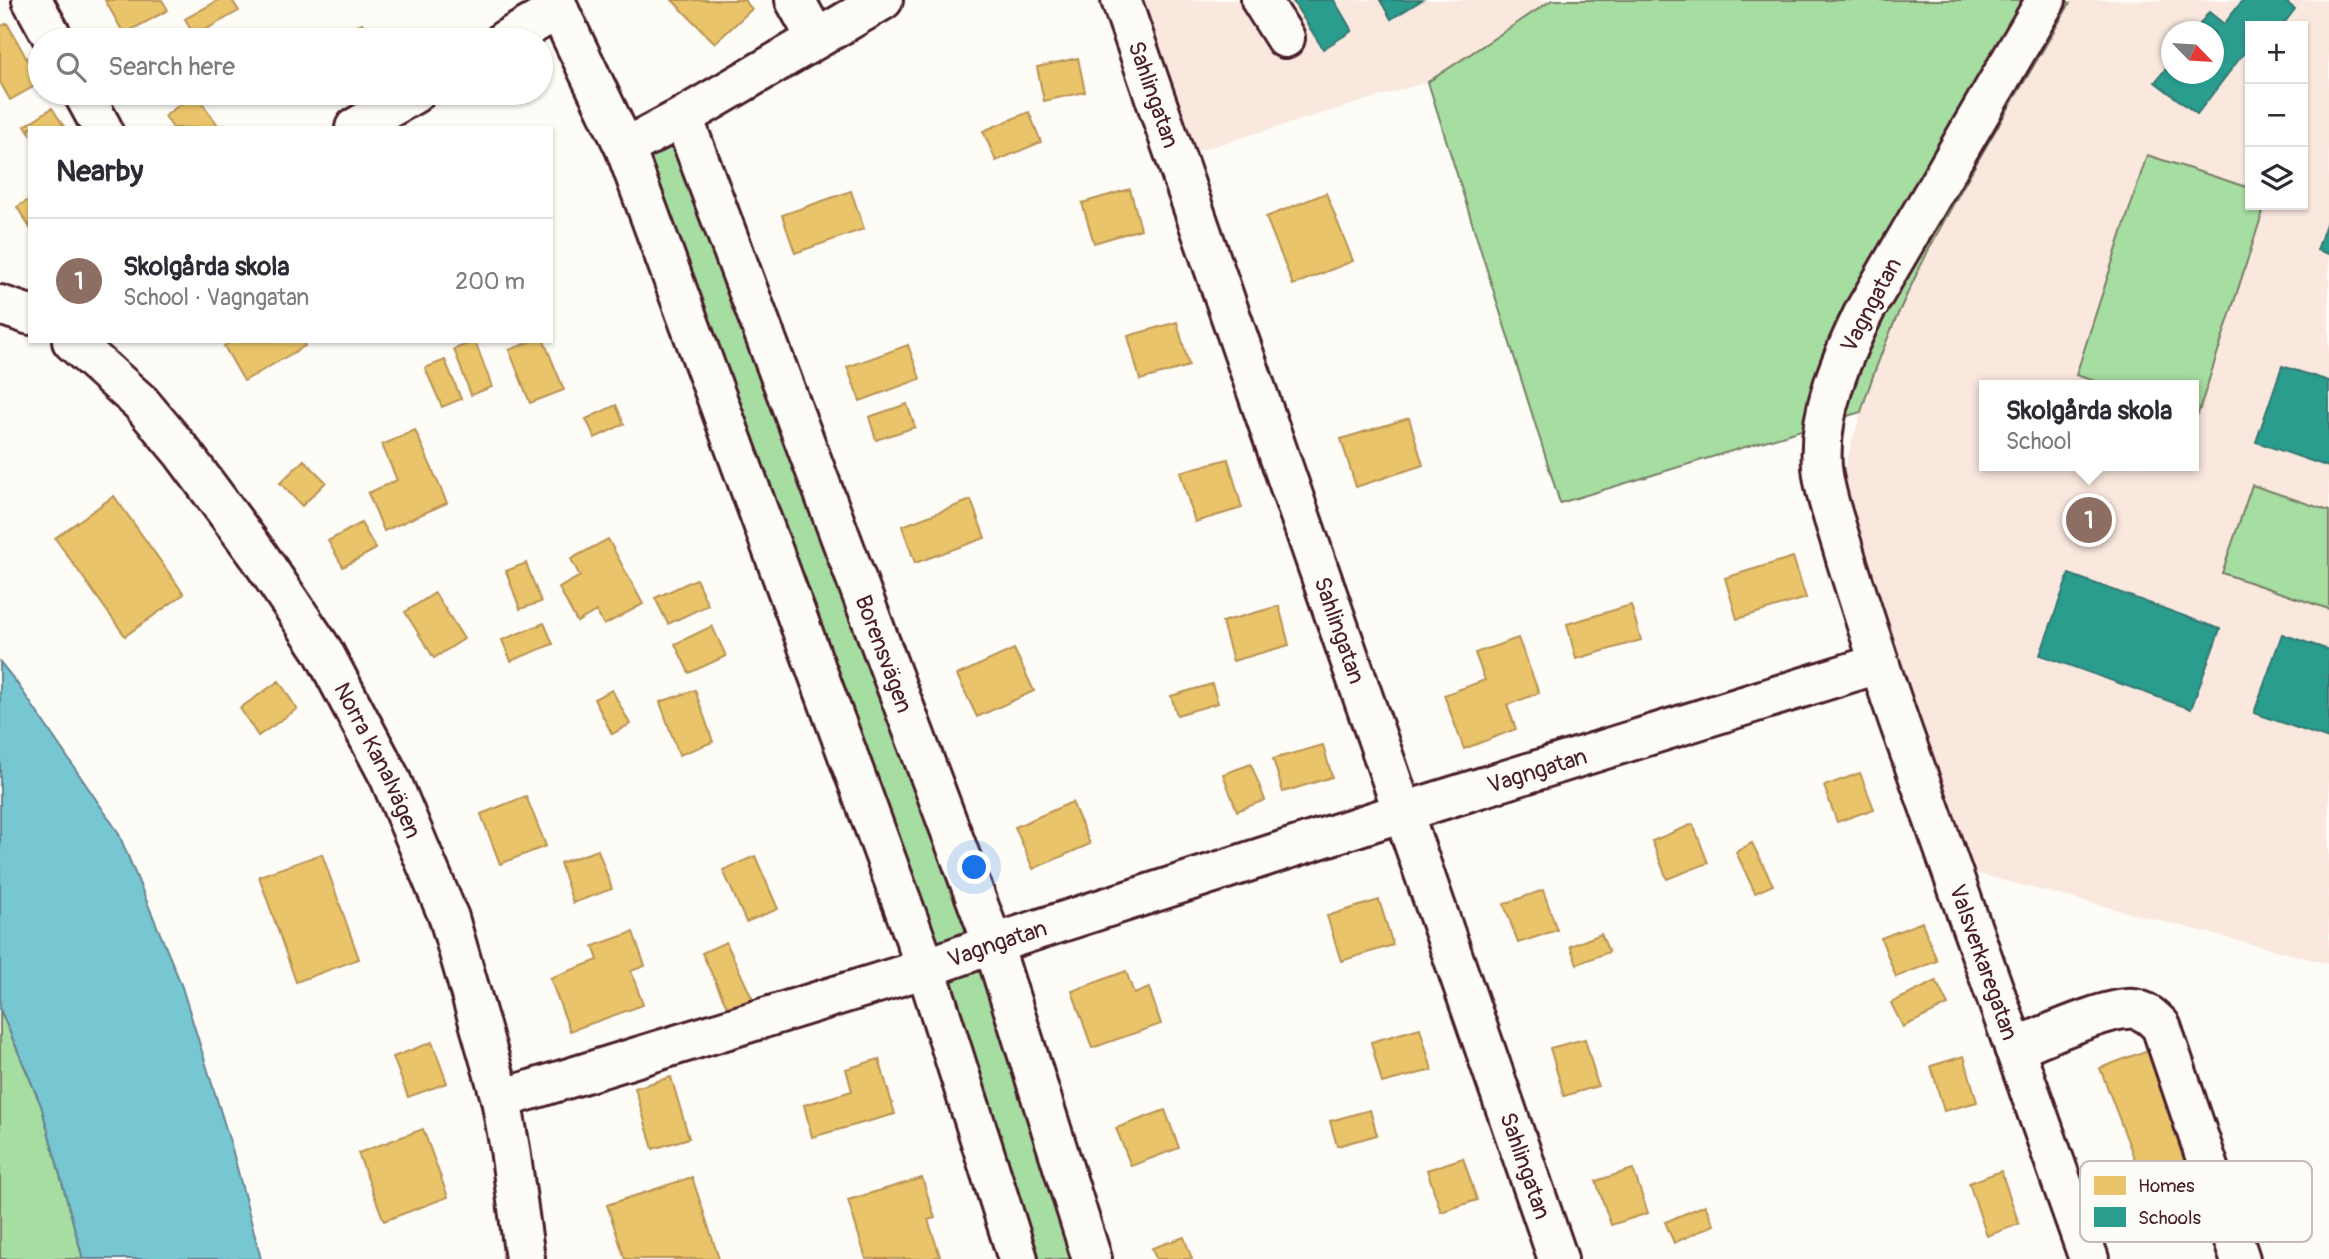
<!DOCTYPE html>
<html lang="en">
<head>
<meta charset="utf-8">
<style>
	body { margin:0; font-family:Pangolin,sans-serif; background:#f2f2f3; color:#2b2b33 }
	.controls { position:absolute; right:21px; top:21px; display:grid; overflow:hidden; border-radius:0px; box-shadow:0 2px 5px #0004 }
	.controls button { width:63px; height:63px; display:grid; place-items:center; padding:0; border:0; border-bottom:2px solid #e1e1e2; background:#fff; color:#2b2b33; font:35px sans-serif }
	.compass { position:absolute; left:2161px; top:21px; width:63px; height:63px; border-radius:50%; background:#fff; box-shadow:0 2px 5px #0004; rotate:115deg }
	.you { position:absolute; left:975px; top:868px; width:24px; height:24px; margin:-18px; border:5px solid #fff; border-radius:50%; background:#1a73e8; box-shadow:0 0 0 10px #1a73e833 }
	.badge { display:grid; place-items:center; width:46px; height:46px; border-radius:50%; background:#7c3aed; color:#fff; font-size:23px; font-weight:700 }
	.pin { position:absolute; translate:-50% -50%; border:4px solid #fff; box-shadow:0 2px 7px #0006 }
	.popup { position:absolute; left:1979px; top:380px; width:220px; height:91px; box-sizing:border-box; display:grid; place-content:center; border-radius:0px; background:#fff; filter:drop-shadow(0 2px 5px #0005); font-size:23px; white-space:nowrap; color:#7c7c81 }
	.popup b { font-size:26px; color:#2b2b33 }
	.popup::after { content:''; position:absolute; left:50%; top:100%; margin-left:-14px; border:14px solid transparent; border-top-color:#fff }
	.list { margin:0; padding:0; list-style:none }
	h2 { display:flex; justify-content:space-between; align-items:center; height:91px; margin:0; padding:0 28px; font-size:30px }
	h2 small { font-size:23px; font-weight:400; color:#7c7c81 }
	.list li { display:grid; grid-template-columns:46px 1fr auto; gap:21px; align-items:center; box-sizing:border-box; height:126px; padding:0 28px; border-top:2px solid #e1e1e2 }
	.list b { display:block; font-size:26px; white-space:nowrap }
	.list p { margin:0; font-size:23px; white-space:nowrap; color:#7c7c81 }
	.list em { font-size:23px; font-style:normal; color:#7c7c81 }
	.icon { flex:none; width:38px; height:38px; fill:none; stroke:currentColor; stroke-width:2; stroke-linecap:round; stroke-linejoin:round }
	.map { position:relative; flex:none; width:2329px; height:1259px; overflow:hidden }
	.search { position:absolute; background:#fff; box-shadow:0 2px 5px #0004; left:28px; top:28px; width:525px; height:77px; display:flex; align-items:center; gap:18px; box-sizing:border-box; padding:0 24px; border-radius:38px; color:#7c7c81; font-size:26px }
	.panel { position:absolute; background:#fff; box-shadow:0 2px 5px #0004; left:28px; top:126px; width:525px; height:217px; border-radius:0px }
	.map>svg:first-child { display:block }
	.built { fill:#fae8de; fill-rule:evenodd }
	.green { fill:#a6dda1; stroke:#787e66; stroke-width:2 }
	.water { fill:#77c7d3; stroke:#658490; stroke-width:2 }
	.homes { fill:#e9c46a; stroke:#b99257; stroke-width:2 }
	.schools { fill:#2a9d8f; stroke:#347771; stroke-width:2 }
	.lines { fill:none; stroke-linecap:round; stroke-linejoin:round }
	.minor-casing { stroke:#4a1f2b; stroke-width:44 }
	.minor { stroke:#fdfcf7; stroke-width:38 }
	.labels { text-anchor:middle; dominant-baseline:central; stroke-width:7; stroke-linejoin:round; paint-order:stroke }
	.street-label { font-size:23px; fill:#4a1f2b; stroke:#fdfcf7 }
	.key { fill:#fdfcf7; stroke:#c7baba; stroke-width:2 }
	.key-label { font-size:19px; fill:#4a1f2b }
</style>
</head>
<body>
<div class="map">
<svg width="2329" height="1259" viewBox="0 0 2329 1259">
	<rect width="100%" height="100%" fill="#fdfcf7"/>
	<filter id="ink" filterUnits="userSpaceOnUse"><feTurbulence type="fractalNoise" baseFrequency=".0143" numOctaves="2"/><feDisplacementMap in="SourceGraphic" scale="14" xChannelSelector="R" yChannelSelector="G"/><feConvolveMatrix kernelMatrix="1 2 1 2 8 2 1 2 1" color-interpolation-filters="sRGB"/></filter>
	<g filter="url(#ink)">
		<!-- built -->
		<path class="built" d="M1144 0H1552L1428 82 1194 152Z
			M2072 0H2329V964L1966 871 1854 571 1844 469 1876 362 1926 253ZM2250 26H2303V205H2250ZM2172 32H2214V74H2172ZM1984 385H2194V466H1984Z"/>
		<!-- green -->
		<path class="green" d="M1552 0H2066L2070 3C1995 136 1906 265 1861 412L1560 503 1428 82Z
			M676 124 1103 1259H1023L630 151Z
			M2147 155 2250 188V205H2265L2198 414 2194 413V385H2107L2076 375Z
			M2252 485 2329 511V609L2222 573Z
			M0 1009 41 1105 83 1259H0Z"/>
		<!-- water -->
		<path class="water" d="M0 662 17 683 118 832 181 984 231 1145 261 1259H83L41 1105 0 1009Z"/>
		<!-- homes -->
		<path class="homes" d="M105 0H162L168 10 124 34Z
			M219 0H232L239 11 194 36 185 19Z
			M672 0H744L752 9 715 43Z
			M7 23 40 83 10 100 0 82V27Z
			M362 23 370 40H336L334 36Z
			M1078 58 1085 92 1044 101 1037 67Z
			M195 93 220 128H173L165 116Z
			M52 108 65 128H30V133L25 126Z
			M1029 112 1041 142 996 161 983 131Z
			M1130 189 1141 229 1094 243 1082 203Z
			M851 191 864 229 795 253 782 215Z
			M1326 193 1353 261 1293 285 1266 217Z
			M30 199V228L17 207Z
			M1177 322 1189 366 1140 380 1128 336Z
			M232 341H302L305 346 244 381 224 346Z
			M475 341 492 387 471 395 454 349Z
			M532 341H544L564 390 530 403 509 350Z
			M908 345 920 379 860 401 847 367Z
			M445 360 461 399 442 407 425 368Z
			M907 404 915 427 876 440 869 417Z
			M616 405 624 424 595 438 586 419Z
			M1409 418 1423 465 1356 487 1341 439Z
			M415 430 447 503 384 531 368 493 397 480 382 445Z
			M1228 459 1242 508 1195 522 1180 472Z
			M304 460 326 482 302 506 280 483Z
			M114 496 184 594 125 636 55 538Z
			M971 500 985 538 915 563 902 526Z
			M361 523 376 549 343 567 328 541Z
			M608 539 643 604 604 625 596 611 577 622 559 588 580 576 571 559Z
			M1793 557 1806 598 1737 619 1725 578Z
			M526 563 541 602 520 609 506 571Z
			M696 579 708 605 668 624 655 598Z
			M435 593 464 639 434 658 405 612Z
			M1631 605 1641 640 1576 659 1567 624Z
			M1279 606 1289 645 1233 661 1222 622Z
			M544 623 553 644 511 661 502 640Z
			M712 626 726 656 689 673 675 644Z
			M1518 638 1539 693 1507 705 1516 729 1464 749 1444 695 1485 680 1475 653Z
			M1014 649 1034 691 977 717 957 675Z
			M279 681 297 709 258 736 240 708Z
			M1212 684 1218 703 1177 715 1171 696Z
			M612 690 630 724 612 734 594 699Z
			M695 690 713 742 679 755 660 702Z
			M1323 745 1332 777 1283 792 1273 759Z
			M1251 764 1265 800 1237 811 1223 774Z
			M1860 773 1874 809 1837 822 1824 786Z
			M526 796 546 846 500 864 481 814Z
			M1072 802 1090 844 1033 869 1015 827Z
			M1693 824 1708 863 1667 879 1652 841Z
			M1752 843 1773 885 1755 893 1736 852Z
			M598 850 612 889 573 903 560 863Z
			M322 854 359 959 296 982 259 876Z
			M755 856 778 909 746 922 723 870Z
			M1543 890 1557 930 1518 943 1504 904Z
			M1379 900 1393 945 1341 961 1327 916Z
			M1922 922 1937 961 1896 977 1881 938Z
			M633 932 645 966 631 971 643 1005 570 1031 550 978 598 960 593 946Z
			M1601 934 1609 952 1577 964 1570 946Z
			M726 942 753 1000 729 1011 702 953Z
			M1126 971 1134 994 1149 988 1161 1024 1092 1048 1072 991Z
			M1936 981 1948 1005 1903 1027 1891 1003Z
			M1420 1028 1432 1070 1382 1083 1371 1042Z
			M1585 1039 1598 1086 1564 1096 1550 1048Z
			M432 1042 447 1083 408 1097 393 1057Z
			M2153 1048 2207 1189 2154 1210 2100 1068Z
			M1964 1056 1977 1102 1944 1111 1931 1066Z
			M879 1059 895 1114 812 1137 804 1105 852 1091 846 1069Z
			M671 1077 689 1138 653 1149 635 1088Z
			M1165 1110 1179 1148 1131 1166 1116 1128Z
			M1370 1110 1377 1135 1337 1146 1330 1121Z
			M423 1129 448 1197 384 1221 358 1153Z
			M1463 1158 1477 1200 1441 1212 1427 1170Z
			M1633 1169 1648 1213 1611 1225 1596 1181Z
			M2001 1171 2019 1224 1987 1236 1969 1183Z
			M692 1177 719 1259H625L607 1205Z
			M922 1178 935 1218 928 1220 940 1256 930 1259H866L848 1200Z
			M1705 1205 1714 1225 1674 1243 1665 1222Z
			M1184 1237 1192 1259H1156L1152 1248Z"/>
		<!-- schools -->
		<path class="schools" d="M1292 0H1334L1352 31 1323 49Z
			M1380 0H1422L1391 19Z
			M2243 0H2283L2295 9 2282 26H2250V45L2197 114 2155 82 2172 61V74H2214V32H2194L2209 12 2224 24Z
			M2329 215V254L2317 250Z
			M2282 366 2329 381V467L2256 442Z
			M2069 574 2220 629 2191 709 2040 655Z
			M2282 634 2329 650V739L2254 713Z"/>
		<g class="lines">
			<!-- minor casing -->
			<g class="minor-casing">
				<g id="minor">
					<path d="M32 0 54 40"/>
					<path d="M554 0 625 148 926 968 1018 1259"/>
					<path d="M795 0 816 38"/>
					<path id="s1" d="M1121 0 1558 1259"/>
					<path d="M1261 0 1285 38"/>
					<path id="s2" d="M2046 0 1865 310C1841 359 1818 412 1822 467 1825 498 1838 529 1846 559 1866 623 1886 687 1909 750 1969 920 2029 1089 2089 1259"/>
					<path d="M505 40 559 9"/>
					<path d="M83 93 102 128"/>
					<path d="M683 117 883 0"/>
					<path d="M355 128 415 93"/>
					<path id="s3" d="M625 148 683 117 993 944 1092 1259"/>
					<path d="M0 305 30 315"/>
					<path id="s4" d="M72 341 141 403 182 452 259 556 323 651 390 778 449 918 501 1099 510 1149 525 1259"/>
					<path d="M2014 1048C2040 1038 2109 1006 2134 1009 2146 1011 2153 1018 2161 1026L2240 1259"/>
					<path id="s5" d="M501 1099 926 968 993 944 1403 812 1878 664"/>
				</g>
			</g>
			<!-- minor -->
			<use href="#minor" class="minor"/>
		</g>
	</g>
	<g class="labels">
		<!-- street labels -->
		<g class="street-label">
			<text stroke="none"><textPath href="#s1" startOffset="100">Sahlingatan</textPath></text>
			<text transform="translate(1871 305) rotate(-62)">Vagngatan</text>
			<text stroke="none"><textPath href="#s1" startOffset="667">Sahlingatan</textPath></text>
			<text stroke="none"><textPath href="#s3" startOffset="639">Borensvägen</textPath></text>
			<text stroke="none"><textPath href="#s4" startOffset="523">Norra Kanalvägen</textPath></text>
			<text stroke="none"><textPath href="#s5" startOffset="1087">Vagngatan</textPath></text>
			<text stroke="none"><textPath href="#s5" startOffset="520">Vagngatan</textPath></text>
			<text stroke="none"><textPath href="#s2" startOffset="1045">Valsverkaregatan</textPath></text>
			<text stroke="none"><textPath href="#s1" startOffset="1234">Sahlingatan</textPath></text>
		</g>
	</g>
	<!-- legend -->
	<rect x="2080" y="1161" width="232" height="81" rx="10" class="key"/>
	<rect x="2094" y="1176" width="32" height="19" fill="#e9c46a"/>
	<rect x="2094" y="1207" width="32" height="20" fill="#2a9d8f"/>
	<g class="key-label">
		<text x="2138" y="1192">Homes</text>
		<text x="2138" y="1224">Schools</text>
	</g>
</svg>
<div class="controls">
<button>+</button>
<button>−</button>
<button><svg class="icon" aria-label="layers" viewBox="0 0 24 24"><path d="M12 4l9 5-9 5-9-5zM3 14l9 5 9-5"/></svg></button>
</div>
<svg class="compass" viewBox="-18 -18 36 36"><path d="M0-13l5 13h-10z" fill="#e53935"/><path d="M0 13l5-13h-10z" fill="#7c7c81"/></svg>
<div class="you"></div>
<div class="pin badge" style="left:2089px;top:520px;background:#8d6e63">1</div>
<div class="popup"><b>Skolgårda skola</b>School</div>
<div class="search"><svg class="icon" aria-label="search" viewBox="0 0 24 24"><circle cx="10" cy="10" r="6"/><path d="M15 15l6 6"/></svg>Search here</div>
<section class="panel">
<h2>Nearby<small></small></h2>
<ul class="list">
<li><span class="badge" style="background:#8d6e63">1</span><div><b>Skolgårda skola</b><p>School · Vagngatan</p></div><em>200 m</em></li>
</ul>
</section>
</div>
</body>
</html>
